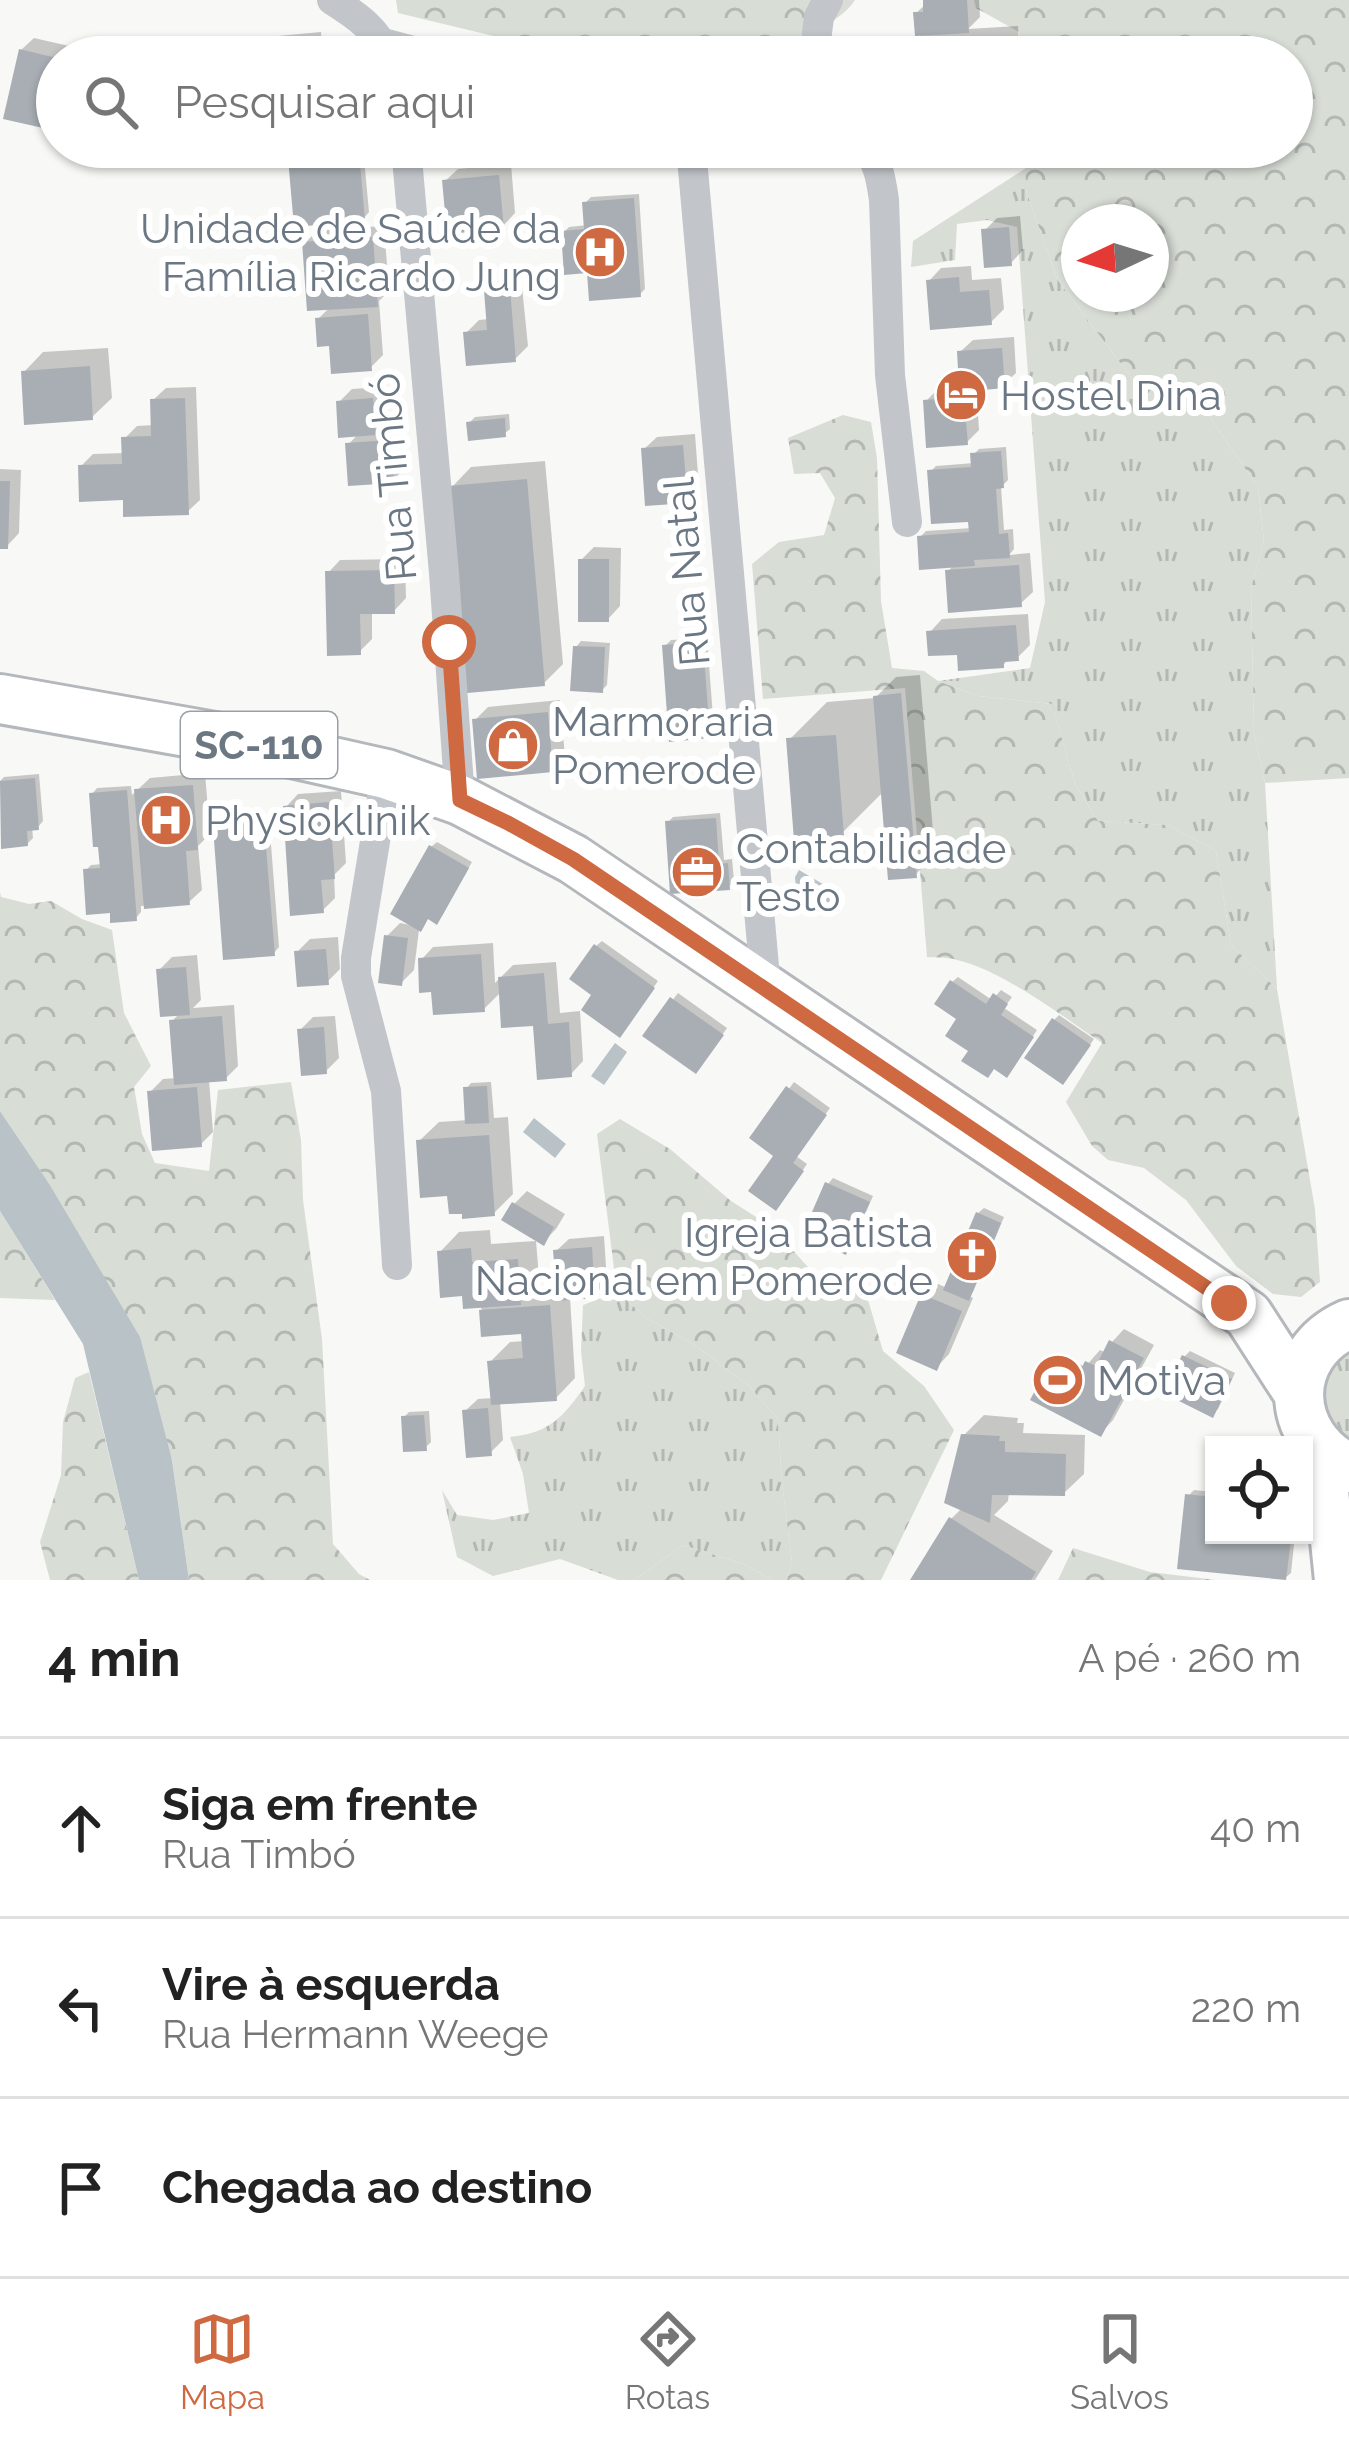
<!DOCTYPE html>
<html lang="pt">
<head>
<meta charset="utf-8">
<style>
	body { margin:0; font-family:Raleway,sans-serif; background:#f2f2f2; color:#222 }
	.controls { position:absolute; right:36px; bottom:36px; display:grid; overflow:hidden; border-radius:0px; box-shadow:0 3px 9px #0004 }
	.controls button { width:108px; height:108px; display:grid; place-items:center; padding:0; border:0; border-bottom:3px solid #e0e0e0; background:#fff; color:#222; font:60px sans-serif }
	.compass { position:absolute; left:1061px; top:204px; width:108px; height:108px; border-radius:50%; background:#fff; box-shadow:0 3px 9px #0004; rotate:266deg }
	.stop { position:absolute; width:36px; height:36px; margin:-27px; border:9px solid #ce6941; border-radius:50%; background:#fff }
	.stop.end { background:#ce6941; border-color:#fff; box-shadow:0 3px 12px #0008 }
	.list { margin:0; padding:0; list-style:none }
	h2 { display:flex; justify-content:space-between; align-items:center; height:156px; margin:0; padding:0 48px; font-size:51px }
	h2 small { font-size:39px; font-weight:400; color:#767676 }
	.list li { display:grid; grid-template-columns:78px 1fr auto; gap:36px; align-items:center; box-sizing:border-box; height:180px; padding:0 48px; border-top:3px solid #e0e0e0 }
	.list b { display:block; font-size:45px; white-space:nowrap }
	.list p { margin:0; font-size:39px; white-space:nowrap; color:#767676 }
	.list em { font-size:39px; font-style:normal; color:#767676 }
	.icon { flex:none; width:66px; height:66px; fill:none; stroke:currentColor; stroke-width:2; stroke-linecap:round; stroke-linejoin:round }
	.map { position:relative; flex:none; width:1349px; height:1580px; overflow:hidden }
	.search { position:absolute; background:#fff; box-shadow:0 3px 9px #0004; left:36px; right:36px; top:36px; height:132px; display:flex; align-items:center; gap:30px; box-sizing:border-box; padding:0 42px; border-radius:66px; color:#767676; font-size:45px }
	.sheet { height:696px; background:#fff }
	nav { display:flex; justify-content:space-around; align-items:center; box-sizing:border-box; height:168px; border-top:3px solid #e0e0e0; background:#fff; font-size:33px; color:#767676 }
	nav a { display:grid; justify-items:center; gap:6px }
	nav .on { color:#ce6941 }
	.map>svg:first-child { display:block }
	.grass { fill:url(#grass-tufts) }
	.forest { fill:url(#forest-crowns); fill-rule:evenodd }
	.water { fill:#b9c2c7 }
	.shadow { fill:#0003 }
	.building { fill:#a8aeb4 }
	.lines { fill:none; stroke-linecap:round; stroke-linejoin:round }
	.secondary-casing { stroke:#b3b7bb; stroke-width:48 }
	.primary-casing { stroke:#b4b7bb; stroke-width:54 }
	.minor { stroke:#c2c5c9; stroke-width:30 }
	.secondary { stroke:#fff; stroke-width:42 }
	.primary { stroke:#fff; stroke-width:48 }
	.route { stroke:#ce6941; stroke-width:15 }
	.labels { text-anchor:middle; dominant-baseline:central; stroke-width:12; stroke-linejoin:round; paint-order:stroke }
	.shield { fill:#fff; stroke:#97a0a8; stroke-width:3 }
	.shield-label { font-size:39px; font-weight:bold; fill:#6b7783 }
	.poi-label { font-size:42px; fill:#6b7783; stroke:#fff; text-anchor:start }
	.street-label { font-size:42px; fill:#6b7783; stroke:#fff }
</style>
</head>
<body>
<div class="map">
<svg width="1349" height="1580" viewBox="0 0 1349 1580">
	<defs>
		<pattern id="grass-tufts" width="24" height="20" patternUnits="userSpaceOnUse" patternTransform="scale(3)"><rect width="24" height="20" fill="#d8ddd6"/><path d="M3 7l-1-3M5 7V3M7 7l1-3M15 17l-1-3M17 17v-4M19 17l1-3" fill="none" stroke="#b3b8b3"/></pattern>
		<pattern id="forest-crowns" width="20" height="18" patternUnits="userSpaceOnUse" patternTransform="scale(3)"><rect width="20" height="18" fill="#d8ddd6"/><path d="M2 6a3 3 0 1 1 6 0M12 15a3 3 0 1 1 6 0" fill="none" stroke="#b3b8b3"/></pattern>
	</defs>
	<rect width="100%" height="100%" fill="#f8f8f6"/>
	<!-- grass -->
	<path class="grass" d="M1026 168V190L1057 279 1143 393 1202 406 1258 487 1264 541 1251 588 1254 733 1265 783 1277 989 1231 945 1216 851 1168 825 1098 821 1075 784 1052 704 978 696 938 681 1030 668 1045 602 1017 227 987 220 957 224 955 260 911 267 913 241Z
		M617 1292 648 1319 695 1345 750 1387 778 1419 782 1483 792 1562 787 1580H773L743 1564 683 1545 634 1580H618L560 1559 493 1576 457 1557 442 1490 457 1515 493 1520 529 1513 523 1474 510 1437C550 1433 563 1417 585 1386L581 1351 583 1305Z
		M1349 1344V1451L1323 1426 1322 1371Z"/>
	<!-- forest -->
	<path class="forest" d="M396 0H855C835 31 792 31 768 57H580L398 13Z
		M974 0H1349V778L1265 783 1254 733 1251 588 1264 541 1258 487 1202 406 1143 393 1057 279 1026 190 1025 147H1292V57H1020L1019 32 976 8ZM1079 222H1151V294H1079Z
		M843 415 871 422 877 458 881 601 892 668 924 671 938 681 978 696 1052 704 1075 784 1098 821 1168 825 1216 851 1231 945 1277 989 1315 1209 1320 1282 1301 1297 1273 1294 1236 1266 1186 1200 1144 1168 1108 1160 1092 1146 1066 1102 1102 1043C1062 1016 1004 971 957 960 948 957 937 958 927 957L905 688 763 699 752 564 779 542 824 535 835 498 820 473 794 474 788 438Z
		M0 892 1 897 29 904 51 901 82 919 112 930 124 1013 151 1066 134 1087 142 1134 155 1163 209 1171 218 1090 291 1082 301 1140 303 1200 322 1339 333 1544 359 1574 370 1580H189L172 1459 48 1182 0 1111Z
		M620 1119 670 1149 731 1201 772 1227 816 1276H861L883 1351 924 1386 954 1430 881 1580H787L792 1562 782 1483 778 1419 750 1387 695 1345 648 1319 617 1292 597 1134Z
		M0 1211 55 1300 0 1298Z
		M89 1372 139 1580H50L40 1542 61 1475 63 1422 75 1378Z
		M683 1545 743 1564 773 1580H634Z
		M1073 1548 1150 1572 1216 1580H1058Z"/>
	<!-- water -->
	<path class="water" d="M799 870 838 893 828 909 796 889 795 877Z
		M615 1043 627 1052 604 1085 591 1076Z
		M0 1111 48 1182 140 1337 172 1460 189 1580H139L83 1344 0 1211Z
		M534 1118 566 1144 555 1158 523 1132Z"/>
	<!-- shadow -->
	<path class="shadow" d="M926 0H979L980 17 968 29 1018 26 1020 57H904V52L923 33 916 13 926 4Z
		M321 32 323 57H274L272 42 278 36Z
		M34 38 69 46 67 57H57V102L55 112 42 124 21 50Z
		M897 39 898 57H844L857 42Z
		M363 147 369 212 364 218 292 159 297 153Z
		M511 164 515 213 503 226 445 181 458 169Z
		M639 194 645 289 640 294 590 270 564 232 569 227 587 225 585 203 591 197Z
		M1020 216 1023 250 1011 263 984 231 997 218Z
		M384 226 389 291 379 301 383 355 370 368 331 343 318 319 330 307 305 243 318 230Z
		M971 266 972 280 1001 278 1004 309 991 322 929 281 941 268Z
		M521 277 528 346 515 359 466 333 479 320 489 319 487 291 500 279Z
		M1014 337 1016 373 1003 385 976 384 979 430 966 443 926 401 939 388 962 386 960 352 973 340Z
		M108 348 112 398 92 417 24 372 43 352Z
		M196 387 200 500 187 512 126 497 81 466 93 454 125 453 124 439 137 426 154 425 153 400 166 388Z
		M385 387 387 419 376 431 403 428 406 467 393 480 348 445 359 433 339 402 352 389Z
		M509 414 510 429 504 434 469 423 475 417Z
		M695 434 699 488 687 500 644 449 657 437Z
		M1006 447 1008 480 1001 487 1004 530 1013 529 1014 549 1009 555 1030 553 1033 592 1020 604 948 571 955 564 920 537 926 531 972 528 971 518 931 471 936 466 974 463V454L979 449Z
		M545 461 563 664 544 683 452 487 471 467Z
		M0 469 21 470 19 533 7 546H0Z
		M594 547 621 548 620 606 608 619 581 560Z
		M405 559 406 598 394 611H372V639L359 652 328 573 340 560Z
		M1028 614 1030 645 1017 658H1010L1003 665 960 651 930 632 942 619Z
		M707 638 714 730 709 735 665 646 671 640Z
		M581 641 610 643 607 685 602 690 576 647Z
		M920 675 935 855 915 875 884 791 842 833 789 740 827 702 875 698 896 677Z
		M560 700 565 757 552 769 475 720 488 707Z
		M205 773 210 834 198 846 202 890 189 902 141 906V912L136 918 113 909 86 870 91 865 103 864 92 794 97 788 131 786 132 795 150 778Z
		M39 774 43 821 38 827H32L33 838 27 844 4 846 0 781 4 777Z
		M341 791 346 863 334 875 335 898 322 911 286 807 298 794Z
		M720 813 724 860 732 859 734 881 728 887 668 822 673 817Z
		M269 819 279 947 274 953 216 828 222 822Z
		M437 842 472 862 442 916 429 917 419 930 414 970 401 983 387 936 400 923 416 926 431 847Z
		M338 937 340 969 327 982 297 952 310 939Z
		M602 941 658 981 625 1028 595 994 596 946Z
		M493 943 495 983 513 965 556 962 560 1013 580 1011 583 1061 571 1074 536 1023 502 991 484 1009 434 989 421 960 433 947Z
		M197 955 201 1000 193 1008 234 1005 238 1066 226 1078 209 1080 213 1132 201 1144 150 1092 163 1079 177 1078 172 1021 180 1013 159 970 172 957Z
		M958 977 992 1000 1001 990 1012 997 1004 1008 1037 1030 1012 1069 972 1050 960 1018 952 982Z
		M678 993 727 1028 701 1065 646 1035Z
		M1059 1015 1094 1039 1068 1076 1054 1020Z
		M335 1016 339 1058 326 1071 300 1030 313 1017Z
		M491 1082 494 1118 508 1117 513 1194 494 1213 450 1193 419 1141 439 1122 468 1120 466 1089 471 1083Z
		M794 1082 830 1108 796 1156 807 1164 781 1202 778 1155 753 1138Z
		M833 1178 873 1196 851 1246 845 1252 828 1184Z
		M527 1191 565 1214 556 1229 543 1242 514 1204Z
		M984 1208 1004 1217 973 1292 969 1296 973 1298 949 1354 937 1367 923 1296 936 1283 947 1288 978 1213Z
		M490 1230 491 1244 536 1241 540 1289 559 1288 556 1251 569 1239 604 1236 607 1282 594 1295 570 1297 575 1378 556 1398 500 1402 503 1440 490 1453 465 1411 478 1399 493 1398 490 1362 510 1342 525 1341 524 1331 483 1334 481 1305 465 1293 440 1252 459 1232Z
		M1124 1329 1154 1345 1113 1420 1101 1433 1050 1368 1063 1356 1085 1367 1100 1350 1106 1353 1112 1342Z
		M1190 1351 1235 1373 1218 1409 1212 1414 1184 1357Z
		M429 1411 431 1442 425 1448 404 1417 409 1412Z
		M984 1415 1018 1418 1017 1423H1024L1023 1433 1085 1435 1084 1474 1064 1493 1009 1492 1008 1501 994 1515 1053 1551 1035 1580H913L951 1519 962 1508 964 1435Z
		M1194 1490 1214 1492V1535H1295L1291 1573 1285 1578 1180 1566 1188 1496Z"/>
	<!-- building -->
	<path class="building" d="M923 0H967L969 33 915 36 913 12H923Z
		M317 36 318 57H271L269 41Z
		M999 44 1000 57H901V51Z
		M19 49 57 58 43 128 3 119Z
		M885 50V57H841L840 54Z
		M359 152 365 221 294 227 288 158Z
		M499 175 504 229 447 234 442 180Z
		M634 198 641 297 589 301 587 273 564 275 561 231 584 229 582 202Z
		M1009 227 1012 266 984 268 981 229Z
		M373 237 378 307 307 311 302 242Z
		M959 277 960 292 989 290 992 325 930 330 926 280Z
		M510 288 516 362 466 366 463 332 487 330 484 290Z
		M368 314 372 371 331 374 329 346 317 347 315 318Z
		M1002 348 1005 388 983 390V386L959 388 957 351Z
		M90 366 93 420 24 425 21 371Z
		M964 397 968 445 926 448 923 400Z
		M185 398 189 515 123 517V500L79 502 78 465 122 464 121 437 151 436 150 399Z
		M373 398 376 435 338 438 336 401Z
		M505 418 506 437 468 441 466 422Z
		M391 440 394 483 348 486 345 443Z
		M683 445 688 503 645 506 641 448Z
		M1001 451 1004 488 996 489 999 534 1008 533 1010 558 974 560 975 566 919 570 917 536 969 532 968 522 931 524 927 470 971 467 970 453Z
		M527 479 545 686 467 693 448 486Z
		M0 481H10L8 549H0Z
		M578 559H609V622H578Z
		M1019 565 1022 607 948 613 945 570Z
		M394 570 395 614H360L361 655 327 656 325 571Z
		M1016 625 1019 661 1004 662V668L958 671 957 655 928 656 926 631Z
		M703 642 710 738 669 742 662 645Z
		M573 646 605 647 603 693 570 691Z
		M901 693 917 878 888 880 873 696Z
		M548 712 553 772 477 779 472 719Z
		M836 735 844 836 794 840 786 738Z
		M35 778 39 830 27 831 28 846 1 849 0 781Z
		M193 785 198 850 186 851 190 905 144 909 134 789Z
		M127 790 137 921 110 923V913L86 915 83 869 100 868 98 847H93L89 793Z
		M329 802 335 879 321 880 324 913 290 916 283 806Z
		M716 818 719 864 728 863 730 890 670 894 665 821Z
		M264 823 275 956 223 960 213 827Z
		M429 845 469 868 437 925 428 919 421 932 390 914Z
		M384 935 408 938 402 986 378 983Z
		M594 944 655 988 620 1038 581 1010 591 995 569 979Z
		M326 949 329 985 297 987 294 951Z
		M481 954 485 1012 433 1015 431 992 419 993 418 958Z
		M186 967 190 1015 160 1017 156 969Z
		M544 973 548 1024 569 1022 572 1077 537 1080 533 1026 501 1028 498 977Z
		M950 980 986 1004 993 993 1008 1004 1001 1015 1034 1037 1007 1078 994 1069 988 1078 961 1061 968 1051 945 1036 956 1019 934 1004Z
		M670 997 724 1035 696 1074 642 1036Z
		M222 1016 227 1081 174 1085 169 1020Z
		M1052 1018 1091 1045 1063 1085 1024 1058Z
		M324 1027 327 1074 301 1076 297 1029Z
		M487 1086 489 1123 465 1124 463 1087Z
		M786 1086 827 1115 793 1163 804 1171 776 1211 748 1191 773 1156 749 1138Z
		M197 1087 202 1147 152 1151 147 1091Z
		M489 1135 495 1216 462 1219V1214H449L447 1196 420 1198 416 1140Z
		M825 1182 870 1202 846 1255 802 1235Z
		M512 1202 554 1227 544 1246 501 1220Z
		M976 1212 1001 1223 969 1301 943 1290Z
		M592 1247 595 1298 557 1301 553 1250Z
		M471 1248 472 1262 518 1259 521 1305 463 1309 462 1296 440 1298 437 1251Z
		M921 1294 962 1311 937 1371 896 1353Z
		M550 1305 557 1401 491 1405 487 1361 523 1358 521 1334 481 1337 479 1310Z
		M1109 1340 1144 1358 1101 1437 1030 1400 1048 1366 1075 1381 1085 1361 1096 1366Z
		M1182 1355 1232 1379 1213 1418 1163 1393Z
		M488 1408 492 1456 466 1458 462 1410Z
		M424 1415 427 1451 403 1452 401 1416Z
		M961 1434 1000 1436 999 1441H1005V1452L1066 1454 1065 1496 992 1495 990 1523 944 1503Z
		M1185 1494 1214 1497V1535H1285L1284 1539H1291L1286 1580 1177 1569Z
		M949 1517 1036 1572 1031 1580H910Z"/>
	<g class="lines">
		<!-- secondary casing -->
		<g class="secondary-casing">
			<path id="secondary" d="M1323 1452 1336 1580"/>
		</g>
		<!-- primary casing -->
		<g class="primary-casing">
			<path id="primary" d="M0 699 243 742 386 774 460 800 573 859 1248 1315 1299 1394
				M1349 1324C1281 1354 1284 1437 1349 1468"/>
		</g>
		<!-- minor -->
		<path class="minor" d="M332 0C356 15 378 30 388 57
			M383 43 436 57
			M814 57 819 17 828 0
			M406 147 444 573 460 800
			M691 147 766 989
			M864 147C879 162 881 180 884 200L890 375 907 522
			M386 774 356 958V976L386 1091 397 1265"/>
		<!-- secondary -->
		<use href="#secondary" class="secondary"/>
		<!-- primary -->
		<use href="#primary" class="primary"/>
	</g>
	<g class="lines">
		<!-- route -->
		<path class="route" d="M449 642 460 800 508 823 573 859 1229 1303"/>
	</g>
	<!-- icons -->
	<defs>
		<g id="hospital-disc" transform="scale(2.7)"><circle r="9.5" fill="#ce6941" stroke="#fff"/><path d="M-5-5h3v3.5h4V-5h3V5h-3V1.5h-4V5h-3Z" fill="#fff"/></g>
		<g id="hotel-disc" transform="scale(2.7)"><circle r="9.5" fill="#ce6941" stroke="#fff"/><path d="M-6-4.5h1.5V1H6V5H4.5V3h-9V5H-6ZM-4 0a1.8 1.8 0 1 1 3.6 0ZM.5 0V-2.5h3Q6-2.5 6 0Z" fill="#fff"/></g>
		<g id="shop-disc" transform="scale(2.7)"><circle r="9.5" fill="#ce6941" stroke="#fff"/><path d="M-5-2.5h2.3a2.7 3.5 0 0 1 5.4 0H5L5.5 6h-11ZM-1.5-2.5h3a1.5 2.3 0 0 0-3 0Z" fill="#fff"/></g>
		<g id="office-disc" transform="scale(2.7)"><circle r="9.5" fill="#ce6941" stroke="#fff"/><path d="M-6-3h4V-5.5h4V-3h4V5H-6ZM-1-4.5V-3h2v-1.5ZM-6 0V1H6V0Z" fill="#fff"/></g>
		<g id="church-disc" transform="scale(2.7)"><circle r="9.5" fill="#ce6941" stroke="#fff"/><path d="M-1.2-6h2.4v3.5h3.3v2.4h-3.3V6h-2.4V-.1h-3.3v-2.4h3.3Z" fill="#fff"/></g>
		<g id="stadium-disc" transform="scale(2.7)"><circle r="9.5" fill="#ce6941" stroke="#fff"/><path d="M0-5a6.5 5 0 1 0 0 10a6.5 5 0 1 0 0-10ZM-3.5-1.8h7v3.6h-7Z" fill="#fff"/></g>
	</defs>
	<g fill-rule="evenodd">
		<use href="#hospital-disc" x="600" y="252"/>
		<use href="#hotel-disc" x="961" y="395"/>
		<use href="#shop-disc" x="513" y="745"/>
		<use href="#hospital-disc" x="166" y="820"/>
		<use href="#office-disc" x="697" y="872"/>
		<use href="#church-disc" x="972" y="1256"/>
		<use href="#stadium-disc" x="1058" y="1380"/>
	</g>
	<g class="labels">
		<!-- shield labels -->
		<rect class="shield" x="181" y="712" width="156" height="66" rx="9"/>
		<g class="shield-label">
			<text x="259" y="745">SC-110</text>
		</g>
		<!-- poi labels -->
		<g class="poi-label">
			<text x="561" y="228" text-anchor="end">Unidade de Saúde da<tspan x="561" dy="48">Família Ricardo Jung</tspan></text>
			<text x="1000" y="395">Hostel Dina</text>
			<text x="552" y="721">Marmoraria<tspan x="552" dy="48">Pomerode</tspan></text>
			<text x="205" y="820">Physioklinik</text>
			<text x="736" y="848">Contabilidade<tspan x="736" dy="48">Testo</tspan></text>
			<text x="933" y="1232" text-anchor="end">Igreja Batista<tspan x="933" dy="48">Nacional em Pomerode</tspan></text>
			<text x="1097" y="1380">Motiva</text>
		</g>
		<!-- street labels -->
		<g class="street-label">
			<text transform="translate(393 477) rotate(-95)">Rua Timbó</text>
			<text transform="translate(687 572) rotate(-95)">Rua Natal</text>
		</g>
	</g>
</svg>
<div class="controls">
<button><svg class="icon" aria-label="locate" viewBox="0 0 24 24"><circle cx="12" cy="12" r="6"/><path d="M12 2v4M12 18v4M2 12h4M18 12h4"/></svg></button>
</div>
<svg class="compass" viewBox="-18 -18 36 36"><path d="M0-13l5 13h-10z" fill="#e53935"/><path d="M0 13l5-13h-10z" fill="#767676"/></svg>
<div class="stop" style="left:449px;top:642px"></div>
<div class="stop end" style="left:1229px;top:1303px"></div>
<div class="search"><svg class="icon" aria-label="search" viewBox="0 0 24 24"><circle cx="10" cy="10" r="6"/><path d="M15 15l6 6"/></svg>Pesquisar aqui</div>
</div>
<section class="sheet">
<h2>4 min<small>A pé · 260 m</small></h2>
<ul class="list">
<li><svg class="icon" aria-label="ahead" viewBox="0 0 24 24"><path d="M12 20V5M6 11l6-6 6 6"/></svg><div><b>Siga em frente</b><p>Rua Timbó</p></div><em>40 m</em></li>
<li><svg class="icon" aria-label="left" viewBox="0 0 24 24"><path d="M17 20v-9H6M10 6l-5 5 5 5"/></svg><div><b>Vire à esquerda</b><p>Rua Hermann Weege</p></div><em>220 m</em></li>
<li><svg class="icon" aria-label="arrive" viewBox="0 0 24 24"><path d="M6 21V4h12l-3 4 3 4H6"/></svg><div><b>Chegada ao destino</b></div></li>
</ul>
</section>
<nav>
<a class="on"><svg class="icon" aria-label="map" viewBox="0 0 24 24"><path d="M3 6l6-2 6 2 6-2v14l-6 2-6-2-6 2zM9 4v14M15 6v14"/></svg>Mapa</a>
<a><svg class="icon" aria-label="directions" viewBox="0 0 24 24"><path d="M12 3l9 9-9 9-9-9zM9 14v-3h6M13 9l2 2-2 2"/></svg>Rotas</a>
<a><svg class="icon" aria-label="saved" viewBox="0 0 24 24"><path d="M7 4h10v16l-5-4-5 4z"/></svg>Salvos</a>
</nav>
</body>
</html>
